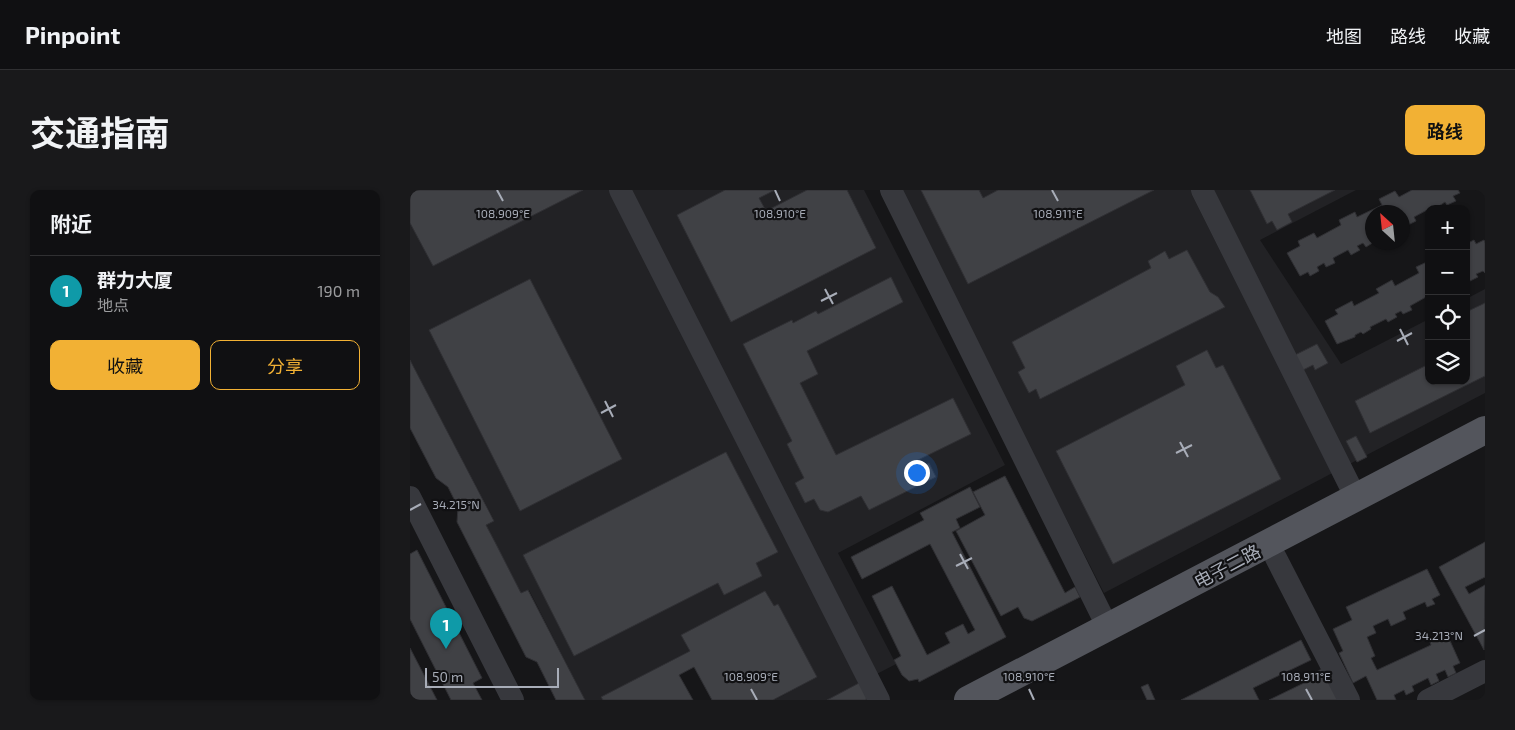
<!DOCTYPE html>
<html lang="zh">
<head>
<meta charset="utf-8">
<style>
	body { margin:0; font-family:"Exo 2","Noto Sans SC",sans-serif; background:#19191b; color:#f1f3f6 }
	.controls { position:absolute; right:15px; top:15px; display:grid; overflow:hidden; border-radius:10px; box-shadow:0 1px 4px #0004 }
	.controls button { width:45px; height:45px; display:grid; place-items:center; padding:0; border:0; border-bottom:1px solid #303032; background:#101012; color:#f1f3f6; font:25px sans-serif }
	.compass { position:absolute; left:955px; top:15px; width:45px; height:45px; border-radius:50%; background:#101012; box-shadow:0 1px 4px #0004; rotate:333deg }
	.scale { position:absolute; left:15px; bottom:12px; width:134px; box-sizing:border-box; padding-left:5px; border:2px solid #a8adb8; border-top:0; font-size:14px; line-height:18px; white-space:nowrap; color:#a8adb8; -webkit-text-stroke:4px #111113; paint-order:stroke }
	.you { position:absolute; left:506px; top:282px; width:18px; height:18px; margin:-12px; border:4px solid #fff; border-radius:50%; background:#1a73e8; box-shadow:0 0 0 8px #1a73e833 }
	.badge { display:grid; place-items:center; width:32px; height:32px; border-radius:50%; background:#f2b134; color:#fff; font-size:16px; font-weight:700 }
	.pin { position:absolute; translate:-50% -41px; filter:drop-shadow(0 1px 2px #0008) }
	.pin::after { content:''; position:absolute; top:26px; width:18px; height:15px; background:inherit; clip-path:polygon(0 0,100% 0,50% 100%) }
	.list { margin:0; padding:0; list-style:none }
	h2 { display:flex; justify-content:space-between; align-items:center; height:65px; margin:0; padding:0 20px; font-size:21px }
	h2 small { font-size:16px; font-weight:400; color:#9c9d9f }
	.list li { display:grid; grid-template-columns:32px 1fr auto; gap:15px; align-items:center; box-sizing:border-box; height:70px; padding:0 20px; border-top:1px solid #303032 }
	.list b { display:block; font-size:19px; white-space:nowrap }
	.list p { margin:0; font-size:16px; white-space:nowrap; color:#9c9d9f }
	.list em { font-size:16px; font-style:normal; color:#9c9d9f }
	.actions { display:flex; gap:10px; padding:15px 20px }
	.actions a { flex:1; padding:11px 0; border:1px solid #f2b134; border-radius:10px; text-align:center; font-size:18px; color:#f2b134 }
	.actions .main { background:#f2b134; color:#111 }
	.icon { flex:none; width:28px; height:28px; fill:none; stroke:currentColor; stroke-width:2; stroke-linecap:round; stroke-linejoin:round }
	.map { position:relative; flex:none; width:1075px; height:510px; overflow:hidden; border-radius:10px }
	header { display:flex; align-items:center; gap:30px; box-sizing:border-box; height:70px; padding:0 25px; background:#101012; border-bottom:1px solid #303032 }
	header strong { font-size:24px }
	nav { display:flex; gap:28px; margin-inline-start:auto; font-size:18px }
	.intro { display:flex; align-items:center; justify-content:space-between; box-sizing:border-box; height:120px; padding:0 30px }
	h1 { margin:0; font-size:35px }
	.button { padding:12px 22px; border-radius:10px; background:#f2b134; color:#111; font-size:18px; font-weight:700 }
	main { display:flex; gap:30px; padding:0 30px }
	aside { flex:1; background:#101012; border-radius:10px; box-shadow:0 1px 4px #0004 }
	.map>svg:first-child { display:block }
	.built { fill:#222225 }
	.building { fill:#404145; stroke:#303034 }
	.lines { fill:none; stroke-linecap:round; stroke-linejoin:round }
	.minor { stroke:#37383d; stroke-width:22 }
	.major { stroke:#53555c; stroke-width:28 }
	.ticks { fill:none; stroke:#a8adb8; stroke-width:2 }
	.labels { text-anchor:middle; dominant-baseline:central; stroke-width:4.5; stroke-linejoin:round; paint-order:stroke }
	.street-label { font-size:18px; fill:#a8adb8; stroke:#111113 }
	.ticks-label { font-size:12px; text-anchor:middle; fill:#a8adb8; stroke:#111113; stroke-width:4.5; stroke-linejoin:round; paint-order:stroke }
</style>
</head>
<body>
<header>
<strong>Pinpoint</strong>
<nav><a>地图</a><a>路线</a><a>收藏</a></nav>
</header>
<div class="intro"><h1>交通指南</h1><a class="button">路线</a></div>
<main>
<aside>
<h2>附近<small></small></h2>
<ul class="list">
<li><span class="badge" style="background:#0f9aa8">1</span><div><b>群力大厦</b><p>地点</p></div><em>190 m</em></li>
</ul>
<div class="actions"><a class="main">收藏</a><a>分享</a></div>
</aside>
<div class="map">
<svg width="1075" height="510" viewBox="0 0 1075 510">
	<rect width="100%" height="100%" fill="#161618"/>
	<!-- built -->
	<path class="built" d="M0 0H454L595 275 428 363 486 474 417 510H364L407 487 368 414 192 507 193 510H175L119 400 111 403 76 335 84 330 0 170Z
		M488 0H946L850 50 931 174 1019 129V191H1056V109L1075 99V203L694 403Z"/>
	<!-- building -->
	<path class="building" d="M0 0H173L23 76 0 33Z
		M315 0H365L349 8 356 21 397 0H437L466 58 321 132 267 25Z
		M511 0H569L573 8 588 0H744L558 94Z
		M840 0H925L878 24 882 32 867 40 862 31 857 34Z
		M1002 0H1048L1050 3 1043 6 1046 11 1037 15 1035 12 1029 16 1030 19H1019L1004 27 1006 31 998 35 996 32 992 33V22H962V52H964L956 57 953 53 947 56 950 60 941 65 938 60 923 68 925 73 916 77 914 73 907 77 909 81 900 86 898 82 890 86 877 63 890 56 888 51 904 43 907 48 931 35 929 30 945 22 947 27 972 15 969 9 985 1 989 7Z
		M1064 50 1066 54 1074 50 1075 53V83L1073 81 1066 84 1068 87 1060 91 1057 87 1056 88V54Z
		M777 60 800 102 808 107 815 117 630 209 626 199 619 203 608 182 615 178 602 152 741 78 738 71 755 61 759 69Z
		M1019 71V111L1016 107 1000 116 1002 120 993 124 991 121 985 124 987 127 978 132 976 129 960 137 961 139 953 144 951 142 945 145V147L927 154 915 131 928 124 925 120 942 111 944 116 969 103 966 99 982 90 985 96 1009 83 1006 77Z
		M481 87 493 112 397 161 408 184 390 193 426 265 543 208 561 244 502 273 505 280 519 273 526 287 459 320 451 306 418 322 410 320 404 309 395 313 385 293 394 288 377 254 382 251 333 154 382 130 383 133 406 121 408 124Z
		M120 89 212 269 110 321 19 140Z
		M1075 113V186L960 243 945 211 1019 174V191H1056V129L1059 128 1056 122Z
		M907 154 918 173 905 180 903 175 891 181 883 166Z
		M797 160 806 178 813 175 871 289 703 374 646 261 775 195 766 176Z
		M0 170 84 331 76 335 86 354 111 403 118 400 175 510H146L127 472 116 467 47 332 48 317 38 297 26 288 0 238Z
		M946 246 957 267 947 272 936 251Z
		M316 262 368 362 346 373 352 386 314 405 308 393 164 466 113 365Z
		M595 286 655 403 665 397 670 407 622 431 614 428 608 417 591 426 546 341 575 325 563 302Z
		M560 297 570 317 546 329 550 338 542 342 596 447 509 492 508 489 499 491 492 485 484 470 491 466 462 406 482 396 517 465 540 453 535 443 553 434 558 444 565 440 520 354 452 389 441 367 514 330 510 323Z
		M1075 352V387L1055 397 1059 404 1075 395 1074 460 1029 377Z
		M7 360 72 488 63 493 72 510H41L0 429V364Z
		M1017 379 1030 405 1022 409 1025 414 1017 417 1015 412 993 422 996 429 981 436 978 429 963 436 966 443 957 447 965 466 961 468 967 480 1021 455 1020 452 1037 444 1050 473 1043 476 1046 483 1038 487 1035 480 1026 484 1029 491 1021 495 1018 488 1002 496 1004 501 996 505 994 500 984 505 986 510H967L956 486 943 493 929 463 933 461 923 439 942 430 936 417Z
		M355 401 364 416 368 414 407 487 363 510H302L284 477 269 485 283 510H193L191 507 280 461 271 445Z
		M891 450 901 470 843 498 849 510H771Z
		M0 458 27 510H0Z
		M914 478 930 510H859L896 492 894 488Z
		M449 493 457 505 456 510H417Z
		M738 494 745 510H737L731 497Z"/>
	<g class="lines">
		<!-- minor -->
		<path class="minor" d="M210 0 469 510
			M481 0 698 438
			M792 0 946 308
			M0 307 103 510
			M866 368 939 510
			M1018 510 1075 481"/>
		<!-- major -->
		<path class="major" d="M558 510 1075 240"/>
	</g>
	<!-- ticks -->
	<path class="ticks" d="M87 0 93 11M365 0 370 11M642 0 648 11M415 99 423 114M411 111 427 103M990 139 998 155M987 151 1002 143M195 211 203 227M191 223 206 215M770 252 778 267M766 263 782 255M0 320 11 314M550 364 558 379M546 376 562 368M1064 446 1075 440M341 499 347 510M619 499 624 510M896 499 902 510"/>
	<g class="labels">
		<!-- street labels -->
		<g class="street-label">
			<text transform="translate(817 376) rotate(-28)">电子二路</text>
		</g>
	</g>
	<g class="ticks-label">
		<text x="93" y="28">108.909°E</text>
		<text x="370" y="28">108.910°E</text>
		<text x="648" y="28">108.911°E</text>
		<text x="46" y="319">34.215°N</text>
		<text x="1029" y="450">34.213°N</text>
		<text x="341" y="491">108.909°E</text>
		<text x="619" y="491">108.910°E</text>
		<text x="896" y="491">108.911°E</text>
	</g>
</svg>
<div class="controls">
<button>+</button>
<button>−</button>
<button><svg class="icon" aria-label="locate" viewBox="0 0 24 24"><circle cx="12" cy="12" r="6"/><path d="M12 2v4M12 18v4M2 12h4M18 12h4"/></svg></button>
<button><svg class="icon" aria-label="layers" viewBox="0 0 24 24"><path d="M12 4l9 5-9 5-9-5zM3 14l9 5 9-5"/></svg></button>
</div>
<svg class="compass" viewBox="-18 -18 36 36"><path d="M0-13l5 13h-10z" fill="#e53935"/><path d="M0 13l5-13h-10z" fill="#9c9d9f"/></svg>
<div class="scale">50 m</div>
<div class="you"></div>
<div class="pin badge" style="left:36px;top:459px;background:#0f9aa8">1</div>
</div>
</main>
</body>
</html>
